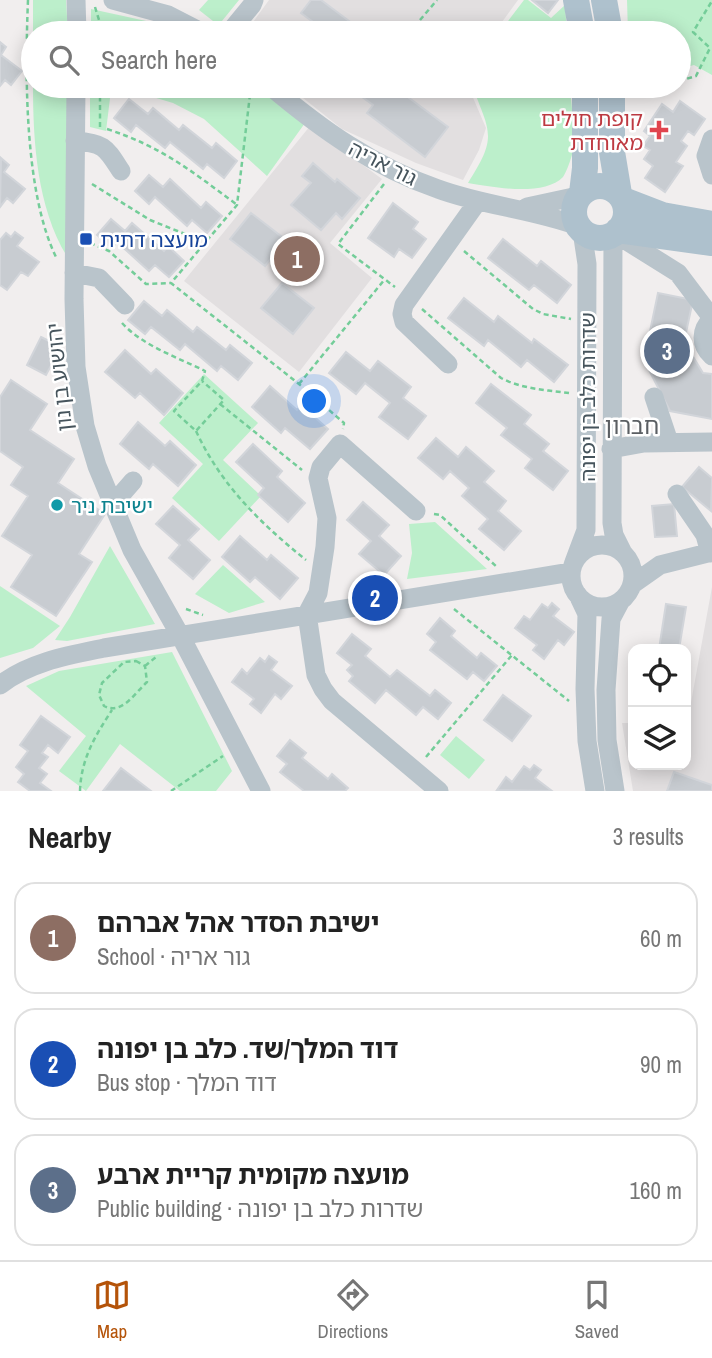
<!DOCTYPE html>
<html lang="en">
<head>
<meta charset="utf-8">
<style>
	body { margin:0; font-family:"Archivo Narrow","Noto Sans Hebrew",sans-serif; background:#f2f2f2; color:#222 }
	.controls { position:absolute; right:21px; bottom:21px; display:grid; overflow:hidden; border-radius:14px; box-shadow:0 4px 18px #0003 }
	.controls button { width:63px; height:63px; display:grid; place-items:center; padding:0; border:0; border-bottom:2px solid #e0e0e0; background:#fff; color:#222; font:35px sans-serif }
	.you { position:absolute; left:315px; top:402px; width:24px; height:24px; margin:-18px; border:5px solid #fff; border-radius:50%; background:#1a73e8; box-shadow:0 0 0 10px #1a73e833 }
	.badge { display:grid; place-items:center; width:46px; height:46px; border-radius:50%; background:#b45309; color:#fff; font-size:23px; font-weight:700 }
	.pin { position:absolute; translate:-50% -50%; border:4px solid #fff; box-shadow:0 2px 7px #0006 }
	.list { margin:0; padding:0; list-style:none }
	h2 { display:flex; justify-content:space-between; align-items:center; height:91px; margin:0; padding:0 28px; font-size:30px }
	h2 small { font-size:23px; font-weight:400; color:#767676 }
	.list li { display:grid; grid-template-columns:46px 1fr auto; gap:21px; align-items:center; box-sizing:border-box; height:112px; margin:0 14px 14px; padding:0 14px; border:2px solid #e0e0e0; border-radius:21px }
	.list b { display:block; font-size:26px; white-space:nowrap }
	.list p { margin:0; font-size:23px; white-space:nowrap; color:#767676 }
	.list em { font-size:23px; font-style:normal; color:#767676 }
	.icon { flex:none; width:38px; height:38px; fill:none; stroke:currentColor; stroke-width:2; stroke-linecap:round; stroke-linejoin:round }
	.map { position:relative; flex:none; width:712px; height:791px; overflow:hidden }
	.search { position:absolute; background:#fff; box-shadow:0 4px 18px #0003; left:21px; right:21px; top:21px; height:77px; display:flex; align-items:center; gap:18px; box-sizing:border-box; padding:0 24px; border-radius:38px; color:#767676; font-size:26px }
	.sheet { height:469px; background:#fff }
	nav { display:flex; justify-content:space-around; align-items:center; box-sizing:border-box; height:98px; border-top:2px solid #e0e0e0; background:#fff; font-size:19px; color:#767676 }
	nav a { display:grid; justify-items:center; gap:4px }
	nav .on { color:#b45309 }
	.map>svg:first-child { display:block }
	.education { fill:#e2dfe0 }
	.green { fill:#bcefcb }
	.building { fill:#c8ccd1; stroke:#d2d5da; stroke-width:2 }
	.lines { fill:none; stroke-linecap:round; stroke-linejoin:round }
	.path { stroke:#74cd99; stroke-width:2.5; stroke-dasharray:5 3.5; stroke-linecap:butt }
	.minor { stroke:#b9c4cb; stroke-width:19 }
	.major { stroke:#aec1cd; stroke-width:26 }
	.health-dot { fill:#e0444e; stroke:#fff; stroke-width:2.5 }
	.transit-dot { fill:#1a4fb4; stroke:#fff; stroke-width:2.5 }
	.culture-dot { fill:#0f9aa8; stroke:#fff; stroke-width:2.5 }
	.labels { text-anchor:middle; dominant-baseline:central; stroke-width:5; stroke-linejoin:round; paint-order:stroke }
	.health-label { font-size:21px; fill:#be3a42; stroke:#fff; text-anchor:end }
	.street-label { font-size:21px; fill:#46545c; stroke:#fff }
	.transit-label { font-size:21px; fill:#164399; stroke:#fff; text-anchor:start }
	.culture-label { font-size:21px; fill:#0d838f; stroke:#fff; text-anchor:start }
	.neighbourhood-label { font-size:23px; fill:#5b5f63; stroke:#fff }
</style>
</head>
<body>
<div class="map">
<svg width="712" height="791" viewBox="0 0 712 791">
	<rect width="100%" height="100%" fill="#f1eeee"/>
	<!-- education -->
	<path class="education" d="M269 0H518L494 33H245Z
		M288 86H468L486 128 479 150 463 180 416 163 342 129Z
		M310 126 382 179 330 243 372 278 299 372 184 281Z
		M712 587V791H633L622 723H633V765H686V720L688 719Z"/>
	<!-- green -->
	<path class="green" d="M33 0H66L68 33H33V39Z
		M208 0H239L222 21H213L199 10Z
		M524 0H528L551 18 565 5 567 33H499Z
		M627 0H712V75L694 65 679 69V33H628Z
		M91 9 160 24 180 33H91Z
		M33 86H68V258C37 209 33 142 33 86Z
		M90 86H256L305 123 267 176 204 119 173 103 126 89 111 90 106 131 90 127Z
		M472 86H570C571 105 576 133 573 151 571 159 567 171 563 177 544 197 492 187 468 183 497 137 491 134 472 86Z
		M204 374 258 423 223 460 261 496 219 541 172 498 203 464 159 423Z
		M435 522 487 569 407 579 412 553 409 524Z
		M110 546 155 624 67 641 55 640 70 617Z
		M223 565 265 602 229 613 195 594Z
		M0 586 60 626 33 648 0 658Z
		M172 652 232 771 216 791H180L120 744 86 791 59 771 86 736 26 686 59 671Z
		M456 736 485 760 469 779 440 755Z"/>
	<!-- building -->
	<path class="building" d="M311 0H321L365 33H317L321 28 301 13Z
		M532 0H558L548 13Z
		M0 42 6 47 1 55 22 71 11 85 5 80 0 86Z
		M347 86H393L448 127 425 157 367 113 373 105Z
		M129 99 148 114 153 108 179 130 183 125 212 148 216 143 237 161 224 178 207 164 203 169 170 142 165 148 136 125 131 132 114 118Z
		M680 101 705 119 694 135 688 131 681 141 687 146 676 162 683 166 665 192 645 178 653 166 644 159 650 150 643 146 650 136 644 131 662 104 673 112Z
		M1 158 9 165 4 172 25 189 13 203 7 198 0 207Z
		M313 163 335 182 337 179 360 198 342 219 336 213 321 230 291 205 311 183 302 176Z
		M149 175 163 187 170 179 201 208 206 202 222 216 207 233 192 220 187 226 155 197 149 204 135 191Z
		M393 203 418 222 413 229 426 239 412 258 399 249 394 257 368 238Z
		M251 213 286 240 265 266 230 239Z
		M111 219 125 231 132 223 164 251 168 246 184 261 169 277 155 265 149 271 117 242 112 248 97 235Z
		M15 232 23 238 17 246 39 262 28 276 21 272 7 290 0 285V240L6 233 11 237Z
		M503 239 537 266 541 261 571 285 557 303 534 285 529 290 488 258Z
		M282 283 314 308 293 334 261 308Z
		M658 293 693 300 684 342 703 373 712 374V419L670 411 644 360Z
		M464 298 494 322 498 316 532 343 534 339 568 365 554 382 527 360 521 367 488 340 484 346 448 318Z
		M144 301 162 316 167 310 193 332 197 327 226 350 230 345 252 363 238 380 221 366 217 371 185 344 180 350 151 327 145 334 128 320Z
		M41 337 61 347 46 375 27 365Z
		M125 350 151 374 156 369 183 393 164 415 140 393 135 398 105 372Z
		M346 352 370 371 378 361 411 387 403 398 426 416 408 439 379 417 390 403 365 383 356 394 329 373Z
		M11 380 47 404 30 430 74 459 58 483 105 514 79 554 92 562 56 616 11 587 32 555 2 536 28 496 11 485 23 467 0 451V397Z
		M491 384 531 415 524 424 549 444 543 451 568 471 553 490 525 468 532 459 501 435 507 428 476 403Z
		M270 386 297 410 301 405 328 429 310 449 285 428 281 433 252 407Z
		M138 422 165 446 170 441 196 465 178 486 153 464 149 469 120 444Z
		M436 438 458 457 466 447 494 471 484 482 506 501 498 511 521 531 504 550 479 529 488 519 462 496 469 488 450 471 443 479 418 458Z
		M253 444 282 471 277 477 305 503 288 522 258 495 264 488 236 462Z
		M699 467 712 478 711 511 682 487Z
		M363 502 389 525 379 536 401 556 384 575 359 554 371 541 347 520Z
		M674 504 677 536 655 537 652 506Z
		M173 506 199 529 188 540 210 560 193 579 169 558 180 545 156 524Z
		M240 536 267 560 271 555 298 578 280 599 255 577 250 582 222 557Z
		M552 603 559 609 553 616 574 632 564 645 558 640 544 659 533 650 537 645 515 628 524 616 530 620 542 604 548 608Z
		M666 604 686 607 679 649H659Z
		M440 618 455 631 451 636 477 658 481 653 497 666 484 681 473 672 467 679 430 650 436 642 427 634Z
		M352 634 371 649 365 656 390 677 397 670 430 696 435 690 451 703 438 719 423 707 416 715 386 690 375 703 349 681 353 676 347 670 352 665 337 653Z
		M269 656 277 662 271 670 292 686 281 699 275 694 261 713 250 704 254 699 232 682 242 669 247 674 260 658 265 662Z
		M503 695 531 716 512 741 484 720Z
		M41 716 70 737 58 753 48 745 42 753 48 757 39 768 47 774 40 783 51 791H30L18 782 24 774 16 767 28 751 20 745Z
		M290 740 306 753 302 758 328 779 332 774 348 788 345 791H304L280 772 287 764 277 756Z
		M534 765 541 770 535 778 552 791 497 790 506 777 512 782 524 766 530 770Z
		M121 768 151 791H103Z
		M674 772 712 785V791H667Z"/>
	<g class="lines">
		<!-- path -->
		<path class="path" d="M28 0C25 73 24 194 57 259
			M95 7 103 33
			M103 33 120 28 131 33
			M409 33 437 0
			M679 81 696 76 710 48 693 32 712 1
			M251 86 237 205 171 283 299 384 344 423 343 429
			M631 96 665 86
			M100 127V86
			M107 129C162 147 190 170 236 204
			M92 184 150 220 185 234 202 246
			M384 184 338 244 395 287
			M90 243 109 251 146 284 171 283
			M464 251 533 309 543 314 571 319
			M422 309 501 378C522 389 546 390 569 393
			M122 323C143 346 177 357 205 371L202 381 174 411 196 431 224 400 202 381
			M299 384 385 279
			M220 404 302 470
			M196 431C221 485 260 523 306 560
			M434 514 440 515 497 567
			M186 609 203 615
			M454 609 569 701
			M136 661 145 666 147 682C134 694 122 715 104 706L99 695 102 683 124 662Z
			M145 666 156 657
			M426 757 512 655
			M80 791C81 759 95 736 112 710
			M171 791 223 756"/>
		<!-- minor -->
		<path class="minor" d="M76 0 77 33
			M113 0 168 15 203 33
			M229 33 252 5 254 0
			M76 86 74 299 76 367 85 426 97 466 132 550 181 637 261 791
			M270 86C321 129 374 167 438 189 484 206 532 209 578 226
			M712 139 706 156 712 175
			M75 141C105 143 106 148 121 171
			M527 207 578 196
			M614 233 678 273 712 318
			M613 234 612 523 614 535 622 551
			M74 273 99 278 125 305
			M712 319C700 330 700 345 712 356
			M448 364 404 322 402 314 404 305 478 201
			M654 397 669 442
			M611 449 644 443 712 442
			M677 494 705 535 710 553
			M113 504 133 481
			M416 511 340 444 321 467 318 478 327 518 325 547 318 593 307 614 316 675 323 689 332 701 439 791
			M571 576a31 31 0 1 1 62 0a31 31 0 1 1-62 0Z
			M574 562 586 530 587 264 582 231
			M633 584 660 565 712 552
			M578 595 587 614 585 689 587 741 595 791
			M0 685C29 662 70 655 104 648L571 572
			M615 791 607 740 606 690 611 619 620 602"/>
		<!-- major -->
		<path class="major" d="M576 0 582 33
			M604 0 610 33
			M612 86V152L619 194
			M574 212a26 26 0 1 1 52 0a26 26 0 1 1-52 0Z
			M582 193 585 168V86
			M623 200 662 215 712 224
			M618 230 712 243"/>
	</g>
	<!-- markers -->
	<path class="health-dot" d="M655.5 119.5h7v7h7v7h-7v7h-7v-7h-7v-7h7z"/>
	<rect class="transit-dot" x="79" y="232" width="14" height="14" rx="3.5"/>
	<circle class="culture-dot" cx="57" cy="505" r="7"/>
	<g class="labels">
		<!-- health labels -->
		<g class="health-label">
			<text x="643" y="118">קופת חולים<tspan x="643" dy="24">מאוחדת</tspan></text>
		</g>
		<!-- street labels -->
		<g class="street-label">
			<text transform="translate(383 163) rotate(27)">גור אריה</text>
			<text transform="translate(59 377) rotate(-96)">יהושוע בן נון</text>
			<text transform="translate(587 397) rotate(-90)">שדרות כלב בן יפונה</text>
		</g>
		<!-- transit labels -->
		<g class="transit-label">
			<text x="100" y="239">מועצה דתית</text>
		</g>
		<!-- culture labels -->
		<g class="culture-label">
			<text x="71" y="505">ישיבת ניר</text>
		</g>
		<!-- neighbourhood labels -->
		<g class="neighbourhood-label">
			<text x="632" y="425">חברון</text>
		</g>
	</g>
</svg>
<div class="controls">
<button><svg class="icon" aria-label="locate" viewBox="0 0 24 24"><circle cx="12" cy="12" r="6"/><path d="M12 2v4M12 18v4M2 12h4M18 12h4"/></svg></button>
<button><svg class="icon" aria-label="layers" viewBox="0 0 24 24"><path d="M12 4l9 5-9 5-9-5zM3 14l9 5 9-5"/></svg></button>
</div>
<div class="you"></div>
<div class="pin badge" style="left:297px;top:259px;background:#8d6e63">1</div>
<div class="pin badge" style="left:375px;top:598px;background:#1a4fb4">2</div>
<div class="pin badge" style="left:667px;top:351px;background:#5c6f8a">3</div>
<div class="search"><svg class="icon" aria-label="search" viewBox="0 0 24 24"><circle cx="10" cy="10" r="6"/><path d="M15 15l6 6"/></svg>Search here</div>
</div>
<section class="sheet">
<h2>Nearby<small>3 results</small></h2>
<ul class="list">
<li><span class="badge" style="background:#8d6e63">1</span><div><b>ישיבת הסדר אהל אברהם</b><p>School · גור אריה</p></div><em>60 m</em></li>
<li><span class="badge" style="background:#1a4fb4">2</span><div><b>דוד המלך/שד. כלב בן יפונה</b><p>Bus stop · דוד המלך</p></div><em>90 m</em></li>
<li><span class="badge" style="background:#5c6f8a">3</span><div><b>מועצה מקומית קריית ארבע</b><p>Public building · שדרות כלב בן יפונה</p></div><em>160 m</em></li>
</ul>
</section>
<nav>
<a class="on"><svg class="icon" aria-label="map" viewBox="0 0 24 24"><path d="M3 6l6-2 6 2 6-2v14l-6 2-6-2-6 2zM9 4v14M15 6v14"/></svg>Map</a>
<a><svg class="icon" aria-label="directions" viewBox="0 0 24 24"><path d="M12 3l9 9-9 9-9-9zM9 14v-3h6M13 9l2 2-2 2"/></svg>Directions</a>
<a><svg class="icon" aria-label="saved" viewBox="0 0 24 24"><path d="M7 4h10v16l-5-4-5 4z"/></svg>Saved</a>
</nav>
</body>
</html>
